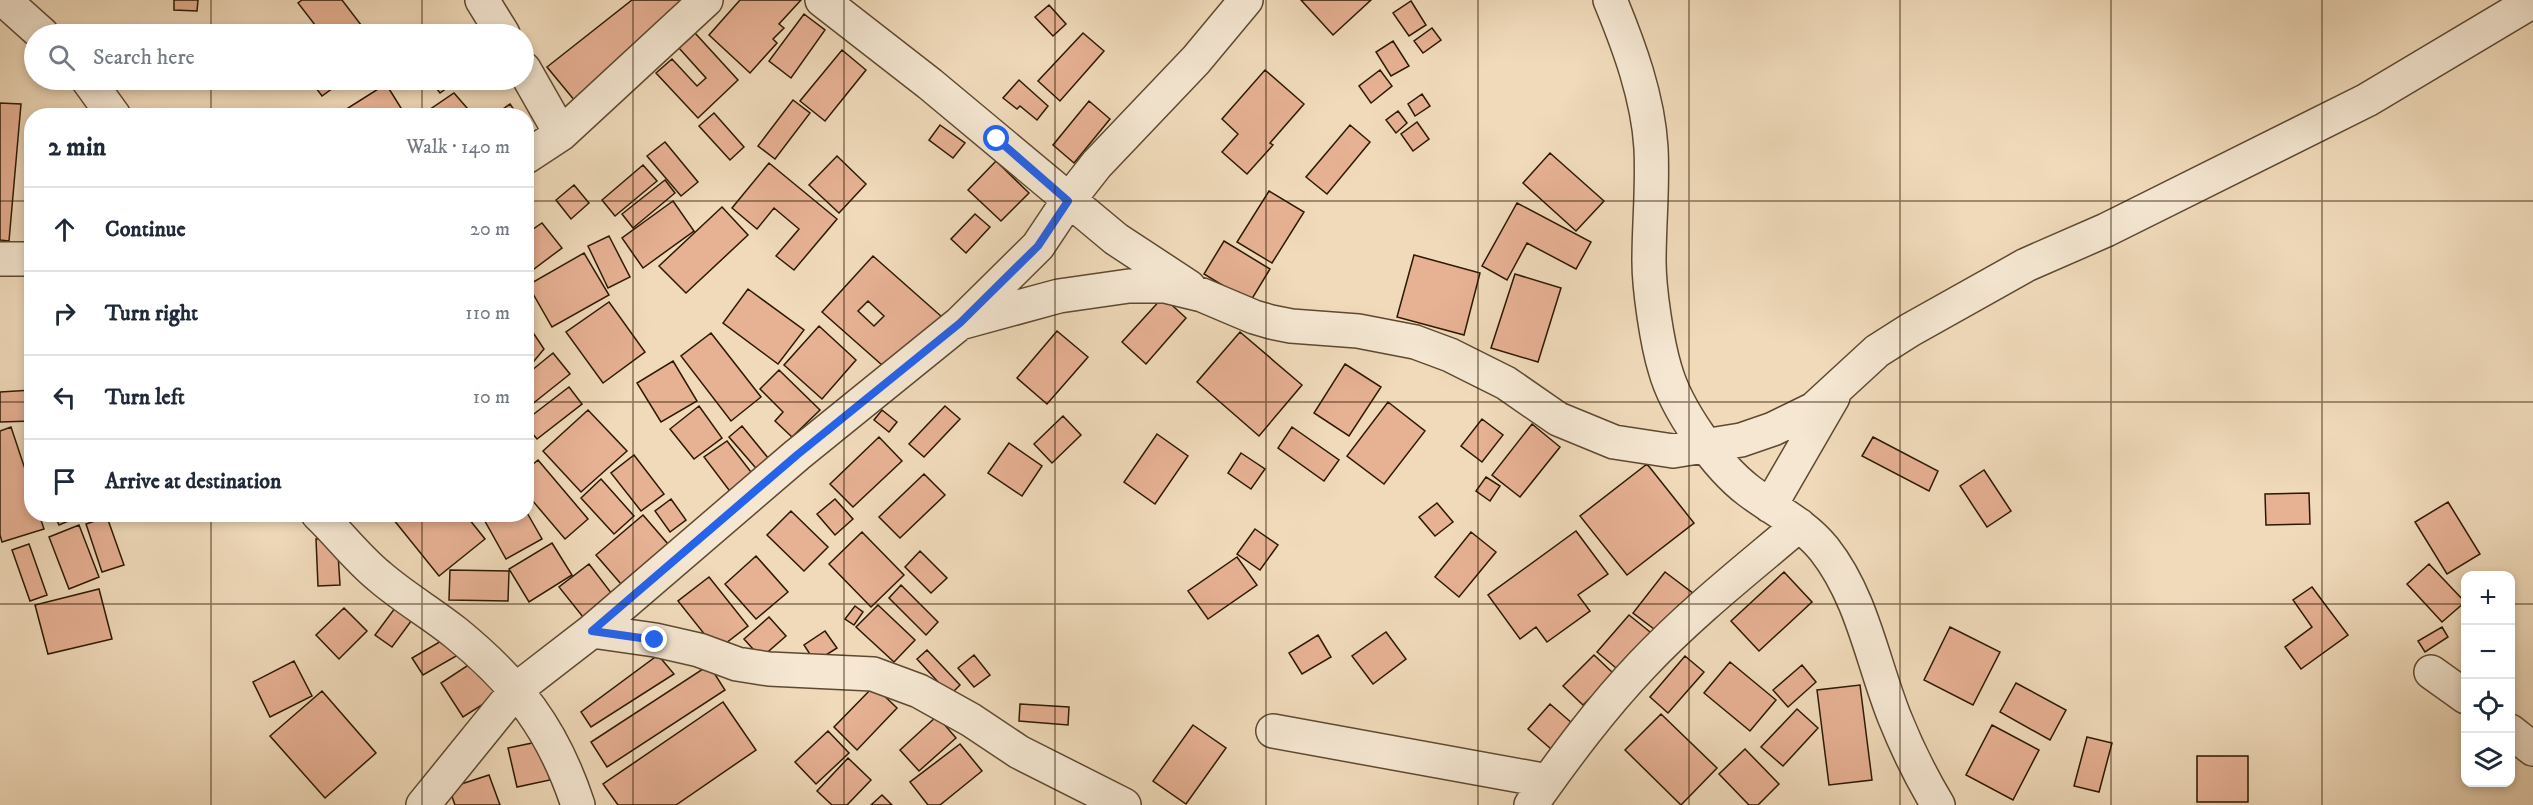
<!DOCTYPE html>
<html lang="en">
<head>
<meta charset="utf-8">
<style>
	:root { --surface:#fff; --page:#f2f2f3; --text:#1f2937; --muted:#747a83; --line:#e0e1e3 }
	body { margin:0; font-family:"IM FELL DW Pica",serif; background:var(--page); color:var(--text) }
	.controls { position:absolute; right:18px; bottom:18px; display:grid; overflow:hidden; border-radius:12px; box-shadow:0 3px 9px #0003 }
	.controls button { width:54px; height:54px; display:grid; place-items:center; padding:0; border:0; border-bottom:2px solid var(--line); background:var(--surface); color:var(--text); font:30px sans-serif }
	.stop { position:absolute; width:18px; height:18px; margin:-14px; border:4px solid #2563eb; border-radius:50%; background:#fff }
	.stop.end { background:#2563eb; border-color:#fff; box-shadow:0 2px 6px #0008 }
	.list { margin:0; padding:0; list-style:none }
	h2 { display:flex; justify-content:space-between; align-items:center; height:78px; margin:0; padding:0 24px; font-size:26px }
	h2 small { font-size:20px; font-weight:400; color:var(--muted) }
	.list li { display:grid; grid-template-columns:39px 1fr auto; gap:18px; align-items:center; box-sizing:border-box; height:84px; padding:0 24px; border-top:2px solid var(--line) }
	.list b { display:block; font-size:22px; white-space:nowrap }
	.list em { font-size:20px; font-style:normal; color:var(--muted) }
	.icon { flex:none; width:33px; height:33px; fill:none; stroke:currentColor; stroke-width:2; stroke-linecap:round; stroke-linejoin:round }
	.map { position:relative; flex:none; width:2533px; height:805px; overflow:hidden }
	.search { position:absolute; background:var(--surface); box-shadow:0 3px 9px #0003; left:24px; top:24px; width:510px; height:66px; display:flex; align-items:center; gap:15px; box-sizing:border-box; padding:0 21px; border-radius:33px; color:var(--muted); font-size:22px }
	.panel { position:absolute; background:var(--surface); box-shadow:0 3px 9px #0003; left:24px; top:108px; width:510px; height:414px; border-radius:24px }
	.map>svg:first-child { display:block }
	.building { fill:#e7b194; stroke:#2d1902; stroke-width:1.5; fill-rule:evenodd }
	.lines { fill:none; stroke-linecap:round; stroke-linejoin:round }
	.minor-casing { stroke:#5e4930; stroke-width:36 }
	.minor { stroke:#f5e7d2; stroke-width:33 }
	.route { stroke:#2563eb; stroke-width:8 }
	.grid { fill:none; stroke:#2d1902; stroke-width:1.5; stroke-opacity:0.55 }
</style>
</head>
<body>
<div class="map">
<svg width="2533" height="805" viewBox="0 0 2533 805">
	<rect width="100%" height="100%" fill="#f0daba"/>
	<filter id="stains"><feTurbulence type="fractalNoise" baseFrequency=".00333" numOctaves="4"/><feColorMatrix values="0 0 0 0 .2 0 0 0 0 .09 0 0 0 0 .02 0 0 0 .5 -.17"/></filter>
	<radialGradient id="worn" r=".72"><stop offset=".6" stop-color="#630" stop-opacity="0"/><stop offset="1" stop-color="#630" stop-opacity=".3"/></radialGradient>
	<path class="building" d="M 174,0 L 198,0 L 197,11 L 174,10 Z
		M 302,0 L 342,0 L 368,34 L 322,34 L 298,3 Z
		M 632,0 L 679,0 L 689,13 L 575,101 L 547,67 Z
		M 740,0 L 801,0 L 779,24 L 784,28 L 773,39 L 777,43 L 750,73 L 709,35 Z
		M 1301,0 L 1371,0 L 1333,35 Z
		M 1411,1 L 1426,25 L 1409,36 L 1393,13 Z
		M 1049,5 L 1066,24 L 1053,36 L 1035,17 Z
		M 804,14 L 825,30 L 791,78 L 769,61 Z
		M 1432,28 L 1441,40 L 1423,53 L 1414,41 Z
		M 695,33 L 738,80 L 698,118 L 656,73 L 672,59 L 697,86 L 706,78 L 679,48 Z
		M 1083,33 L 1104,51 L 1060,101 L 1038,81 Z
		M 1393,41 L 1409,66 L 1391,76 L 1376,52 Z
		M 842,50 L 866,70 L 825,121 L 800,101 Z
		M 1265,70 L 1304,104 L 1270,143 L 1273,145 L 1247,174 L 1222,152 L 1238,134 L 1222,119 Z
		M 1380,70 L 1392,86 L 1371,103 L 1359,86 Z
		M 310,80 L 344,80 L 322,96 Z
		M 430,80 L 458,80 L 440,93 Z
		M 1019,80 L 1048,106 L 1037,120 L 1020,106 L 1017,109 L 1003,98 Z
		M 386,84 L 406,116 L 353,116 L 348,108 Z
		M 454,93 L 467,108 L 457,116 L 433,116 L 429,110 Z
		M 1422,94 L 1430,106 L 1415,116 L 1408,104 Z
		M 793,100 L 810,113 L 775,159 L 758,146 Z
		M 1089,101 L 1110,119 L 1074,163 L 1053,145 Z
		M 0,103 L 21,104 L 9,241 L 0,240 Z
		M 510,104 L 517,114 L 493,116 Z
		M 1398,111 L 1407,123 L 1396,133 L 1386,120 Z
		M 714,113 L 744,147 L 730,160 L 699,126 Z
		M 1417,122 L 1429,139 L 1413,151 L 1401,134 Z
		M 940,125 L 965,143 L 953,158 L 929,140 Z
		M 1350,125 L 1370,142 L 1327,194 L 1306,177 Z
		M 665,142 L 698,182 L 681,196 L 647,156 Z
		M 1550,153 L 1604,201 L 1576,231 L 1523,183 Z
		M 837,156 L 866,184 L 839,213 L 809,185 Z
		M 996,161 L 1029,193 L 1001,221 L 968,190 Z
		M 769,163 L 837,219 L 794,270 L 776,256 L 799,229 L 774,208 L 757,229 L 732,208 Z
		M 643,165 L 657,181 L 615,216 L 602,200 Z
		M 665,180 L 675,193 L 633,228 L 622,214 Z
		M 574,185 L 589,203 L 571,219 L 556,200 Z
		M 1269,191 L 1304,212 L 1272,263 L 1237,242 Z
		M 673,201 L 694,231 L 643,268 L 622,238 Z
		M 1517,203 L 1591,242 L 1576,269 L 1527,243 L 1507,280 L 1482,266 Z
		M 722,207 L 748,235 L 686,293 L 659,266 Z
		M 975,214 L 990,227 L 966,253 L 951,239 Z
		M 542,223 L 562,248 L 526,275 L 526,234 Z
		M 609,236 L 630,277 L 608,288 L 588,246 Z
		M 1224,241 L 1270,269 L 1250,302 L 1204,274 Z
		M 584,253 L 609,295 L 552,327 L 528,285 Z
		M 1414,255 L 1480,273 L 1464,335 L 1397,317 Z
		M 873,256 L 942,317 L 891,373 L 822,312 ZM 868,301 L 884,316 L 874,326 L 858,311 Z
		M 1515,274 L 1561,288 L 1538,362 L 1491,348 Z
		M 748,289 L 804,330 L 778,364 L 723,323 Z
		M 1163,297 L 1186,318 L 1146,364 L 1122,342 Z
		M 609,302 L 645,352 L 603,383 L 566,332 Z
		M 526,322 L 544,349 L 530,366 L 526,360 Z
		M 819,326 L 856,360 L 822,399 L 784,365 Z
		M 1057,331 L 1088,357 L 1047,404 L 1017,378 Z
		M 1240,332 L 1302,385 L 1259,436 L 1197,382 Z
		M 711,333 L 761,397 L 731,421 L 681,356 Z
		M 553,353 L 570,374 L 526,409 L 526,375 Z
		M 673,361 L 697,401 L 661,422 L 637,383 Z
		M 1345,364 L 1381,387 L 1349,436 L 1314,413 Z
		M 779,370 L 820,410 L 792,437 L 775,421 L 783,412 L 760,389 Z
		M 569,387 L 582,404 L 537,439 L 526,426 L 526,420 Z
		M 32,390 L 32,421 L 0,422 L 0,392 Z
		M 1388,402 L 1425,431 L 1384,484 L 1347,456 Z
		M 699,406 L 722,438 L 694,459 L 670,429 Z
		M 945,406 L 960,419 L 924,457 L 909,444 Z
		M 588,410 L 627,451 L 581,492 L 543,451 Z
		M 882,410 L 897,422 L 889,432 L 874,420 Z
		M 1063,416 L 1081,435 L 1052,463 L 1034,444 Z
		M 1482,419 L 1503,435 L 1482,462 L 1461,446 Z
		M 1532,424 L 1560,447 L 1520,497 L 1492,475 Z
		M 742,426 L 773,464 L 761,474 L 729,437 Z
		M 11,427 L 32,490 L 32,514 L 39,514 L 44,529 L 2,542 L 0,535 L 0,431 Z
		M 1292,427 L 1339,460 L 1324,481 L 1278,448 Z
		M 1157,434 L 1188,456 L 1155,504 L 1124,482 Z
		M 879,437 L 902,461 L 853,507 L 830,484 Z
		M 1873,437 L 1938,471 L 1929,491 L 1862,456 Z
		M 727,441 L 758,481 L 735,498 L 704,457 Z
		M 1009,443 L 1042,466 L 1022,496 L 988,473 Z
		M 1241,453 L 1265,469 L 1251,489 L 1228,473 Z
		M 634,455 L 664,494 L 641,511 L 611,473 Z
		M 538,460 L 588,519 L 565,539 L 526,493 L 526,470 Z
		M 1647,464 L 1694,523 L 1627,575 L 1580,516 Z
		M 1984,470 L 2011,511 L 1987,527 L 1960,486 Z
		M 924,474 L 945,495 L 900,538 L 879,517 Z
		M 1486,477 L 1500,486 L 1490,501 L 1476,491 Z
		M 601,479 L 634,516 L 614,534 L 581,498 Z
		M 2309,493 L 2310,524 L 2266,525 L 2265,494 Z
		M 671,499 L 686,520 L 670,532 L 655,511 Z
		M 835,499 L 853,519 L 835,535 L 817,514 Z
		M 2448,502 L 2480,554 L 2447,574 L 2415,522 Z
		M 1437,503 L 1453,522 L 1435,536 L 1419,517 Z
		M 526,511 L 542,539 L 506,559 L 481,514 L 526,514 Z
		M 791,511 L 828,547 L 804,571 L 767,535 Z
		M 54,514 L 85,514 L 59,525 Z
		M 389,514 L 465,514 L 485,539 L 439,576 Z
		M 643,515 L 668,544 L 621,584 L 596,555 Z
		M 107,517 L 124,565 L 102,572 L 86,524 Z
		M 79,525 L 99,577 L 69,589 L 49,537 Z
		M 1255,529 L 1278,545 L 1260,570 L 1237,554 Z
		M 1576,531 L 1608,574 L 1578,595 L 1590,611 L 1547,642 L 1536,627 L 1520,639 L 1488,595 Z
		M 862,532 L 904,575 L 871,607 L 829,564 Z
		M 1471,532 L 1496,552 L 1459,597 L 1435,577 Z
		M 337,538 L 340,585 L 318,586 L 316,539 Z
		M 552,543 L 572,575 L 529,602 L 509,569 Z
		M 29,544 L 47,595 L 30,601 L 12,550 Z
		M 920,551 L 947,578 L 931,593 L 905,567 Z
		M 756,556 L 788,592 L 756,619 L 725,584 Z
		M 1237,557 L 1257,585 L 1208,619 L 1188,591 Z
		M 589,564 L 612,594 L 583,617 L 559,587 Z
		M 2429,564 L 2465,602 L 2442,622 L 2407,584 Z
		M 450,570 L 509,571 L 508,601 L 449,600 Z
		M 1665,572 L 1694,594 L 1662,635 L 1633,613 Z
		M 1784,572 L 1812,602 L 1759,651 L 1731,621 Z
		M 709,577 L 748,626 L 717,650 L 678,601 Z
		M 901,585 L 938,622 L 926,635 L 889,598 Z
		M 2312,587 L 2348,635 L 2301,669 L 2285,647 L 2312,627 L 2293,600 Z
		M 99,589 L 112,639 L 48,654 L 35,605 Z
		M 878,605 L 915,640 L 894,662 L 856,627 Z
		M 855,606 L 863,612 L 854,625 L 845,619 Z
		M 344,608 L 367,631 L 339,659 L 316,635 Z
		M 395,608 L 412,620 L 392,647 L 375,635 Z
		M 1629,615 L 1660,640 L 1628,678 L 1597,652 Z
		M 769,617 L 786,636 L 761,658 L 744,639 Z
		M 1950,627 L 2000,652 L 1973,705 L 1924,680 Z
		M 2442,627 L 2448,637 L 2425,652 L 2418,641 Z
		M 825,631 L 837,648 L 815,662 L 804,645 Z
		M 1386,632 L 1406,659 L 1373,684 L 1352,656 Z
		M 1318,635 L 1331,657 L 1302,674 L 1289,653 Z
		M 448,637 L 458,655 L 423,675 L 412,658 Z
		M 927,650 L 960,685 L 950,695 L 917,659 Z
		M 658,655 L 674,674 L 591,727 L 581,712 Z
		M 974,655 L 990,675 L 974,687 L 958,668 Z
		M 1594,655 L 1614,674 L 1583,705 L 1563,686 Z
		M 1685,656 L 1704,672 L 1668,713 L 1650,697 Z
		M 476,660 L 499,694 L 463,717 L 441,683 Z
		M 294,661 L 312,696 L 270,717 L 253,682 Z
		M 1730,662 L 1776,700 L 1750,731 L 1704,693 Z
		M 709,665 L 725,690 L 607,767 L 591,742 Z
		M 1802,665 L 1816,682 L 1788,707 L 1773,690 Z
		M 2016,683 L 2066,710 L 2050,740 L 2000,712 Z
		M 1860,685 L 1872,780 L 1829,785 L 1817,690 Z
		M 874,686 L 897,708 L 857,750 L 834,727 Z
		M 322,691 L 376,753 L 325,798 L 270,736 Z
		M 723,702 L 756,750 L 676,805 L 618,805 L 603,784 Z
		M 1020,704 L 1069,707 L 1068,725 L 1019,721 Z
		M 1550,704 L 1580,730 L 1558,755 L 1528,729 Z
		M 1797,709 L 1818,728 L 1783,766 L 1761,747 Z
		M 1661,714 L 1717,768 L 1681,805 L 1625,750 Z
		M 937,716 L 956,738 L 919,771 L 900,750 Z
		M 1193,725 L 1226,748 L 1186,804 L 1153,781 Z
		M 1992,725 L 2039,750 L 2013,800 L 1966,775 Z
		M 828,731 L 849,753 L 816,784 L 795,762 Z
		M 2087,737 L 2112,743 L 2099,792 L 2074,786 Z
		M 542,741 L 550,780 L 517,787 L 508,748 Z
		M 960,744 L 982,771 L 940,805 L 928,805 L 910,782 Z
		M 1745,749 L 1779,784 L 1758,805 L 1749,805 L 1719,774 Z
		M 2197,756 L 2248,756 L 2248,802 L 2197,802 Z
		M 848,758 L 871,780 L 847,805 L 832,805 L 817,791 Z
		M 489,775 L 500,805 L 455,805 L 449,788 Z
		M 882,795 L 892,805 L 871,805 Z"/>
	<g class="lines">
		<defs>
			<path id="minor" d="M 4,0 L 42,34
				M 482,0 L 503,34
				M 822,0 L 930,84 L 1116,239 L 1189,287
				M 1610,0 C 1629,46 1648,97 1651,148 C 1653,186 1649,224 1649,261 C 1649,289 1657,343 1665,369 C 1676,409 1716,466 1749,491 C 1774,510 1804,524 1824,549 C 1862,597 1872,660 1894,716 C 1906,746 1921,777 1938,805
				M 524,69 L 561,134
				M 88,80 L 114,116
				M 526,157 L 561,134 L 706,0
				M 0,259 L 32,259
				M 960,323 L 1059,296 L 1129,286 L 1165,286 L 1202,295 L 1254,317 L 1271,322 L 1291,326 L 1358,331 L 1415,342 L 1450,355 L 1506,383 L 1558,419 L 1614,442 L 1673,451 L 1741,440 L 1773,429 L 1814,409 L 1877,351 L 1910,330 L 2026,265 L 2106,230 L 2367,100 L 2533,1
				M 1770,506 L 1833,397
				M 318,514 C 339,534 357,558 379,576 C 403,597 431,613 456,633 C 517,683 553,729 578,805
				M 592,631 L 655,640 L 699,650 L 737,664 L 769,669 L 873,674 L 919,691 L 971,720 L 1019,752 L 1124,805
				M 2431,672 L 2466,697
				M 1273,731 L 1548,781
				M 2510,731 L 2533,749
				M 423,805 L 517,689 L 592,631 L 797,455 L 960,323 L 1038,246 L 1068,201 L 1097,164 L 1196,60 L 1246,0
				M 1531,805 C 1565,757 1601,708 1642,665 C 1690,614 1746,570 1799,525"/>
		</defs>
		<use href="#minor" class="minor-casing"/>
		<use href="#minor" class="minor"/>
	</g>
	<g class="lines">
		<path class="route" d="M 655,640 L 592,631 L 797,455 L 960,323 L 1038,246 L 1068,201 L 997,139"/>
	</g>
	<path class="grid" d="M 211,0 L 211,34M 422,0 L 422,34M 633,0 L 633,805M 844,0 L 844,805M 1055,0 L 1055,805M 1266,0 L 1266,805M 1478,0 L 1478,805M 1689,0 L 1689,805M 1900,0 L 1900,805M 2111,0 L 2111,805M 2322,0 L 2322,805M 211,80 L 211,116M 422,80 L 422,116M 0,201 L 32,201M 526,201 L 2533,201M 0,402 L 32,402M 526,402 L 2533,402M 211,514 L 211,805M 422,514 L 422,805M 0,604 L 2466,604M 2510,604 L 2533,604"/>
	<rect width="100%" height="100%" filter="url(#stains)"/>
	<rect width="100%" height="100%" fill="url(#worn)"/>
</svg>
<div class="controls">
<button>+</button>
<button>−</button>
<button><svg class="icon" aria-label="locate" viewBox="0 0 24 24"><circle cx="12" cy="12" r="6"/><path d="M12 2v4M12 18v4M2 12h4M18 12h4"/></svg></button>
<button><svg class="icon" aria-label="layers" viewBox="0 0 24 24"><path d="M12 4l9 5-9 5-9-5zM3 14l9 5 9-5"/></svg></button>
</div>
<div class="stop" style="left:997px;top:139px"></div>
<div class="stop end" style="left:655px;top:640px"></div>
<div class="search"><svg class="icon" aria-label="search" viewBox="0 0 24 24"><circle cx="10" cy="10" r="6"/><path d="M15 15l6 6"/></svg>Search here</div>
<section class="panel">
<h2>2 min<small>Walk · 140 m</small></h2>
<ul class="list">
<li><svg class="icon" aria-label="ahead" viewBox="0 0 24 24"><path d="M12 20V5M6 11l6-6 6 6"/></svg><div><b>Continue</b></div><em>20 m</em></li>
<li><svg class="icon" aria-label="right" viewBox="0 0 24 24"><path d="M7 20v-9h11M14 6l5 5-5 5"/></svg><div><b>Turn right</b></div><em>110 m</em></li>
<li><svg class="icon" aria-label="left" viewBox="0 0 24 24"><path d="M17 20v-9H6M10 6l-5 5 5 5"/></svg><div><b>Turn left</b></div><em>10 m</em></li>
<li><svg class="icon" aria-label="arrive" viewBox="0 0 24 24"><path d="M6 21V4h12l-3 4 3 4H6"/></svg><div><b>Arrive at destination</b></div></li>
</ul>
</section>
</div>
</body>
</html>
